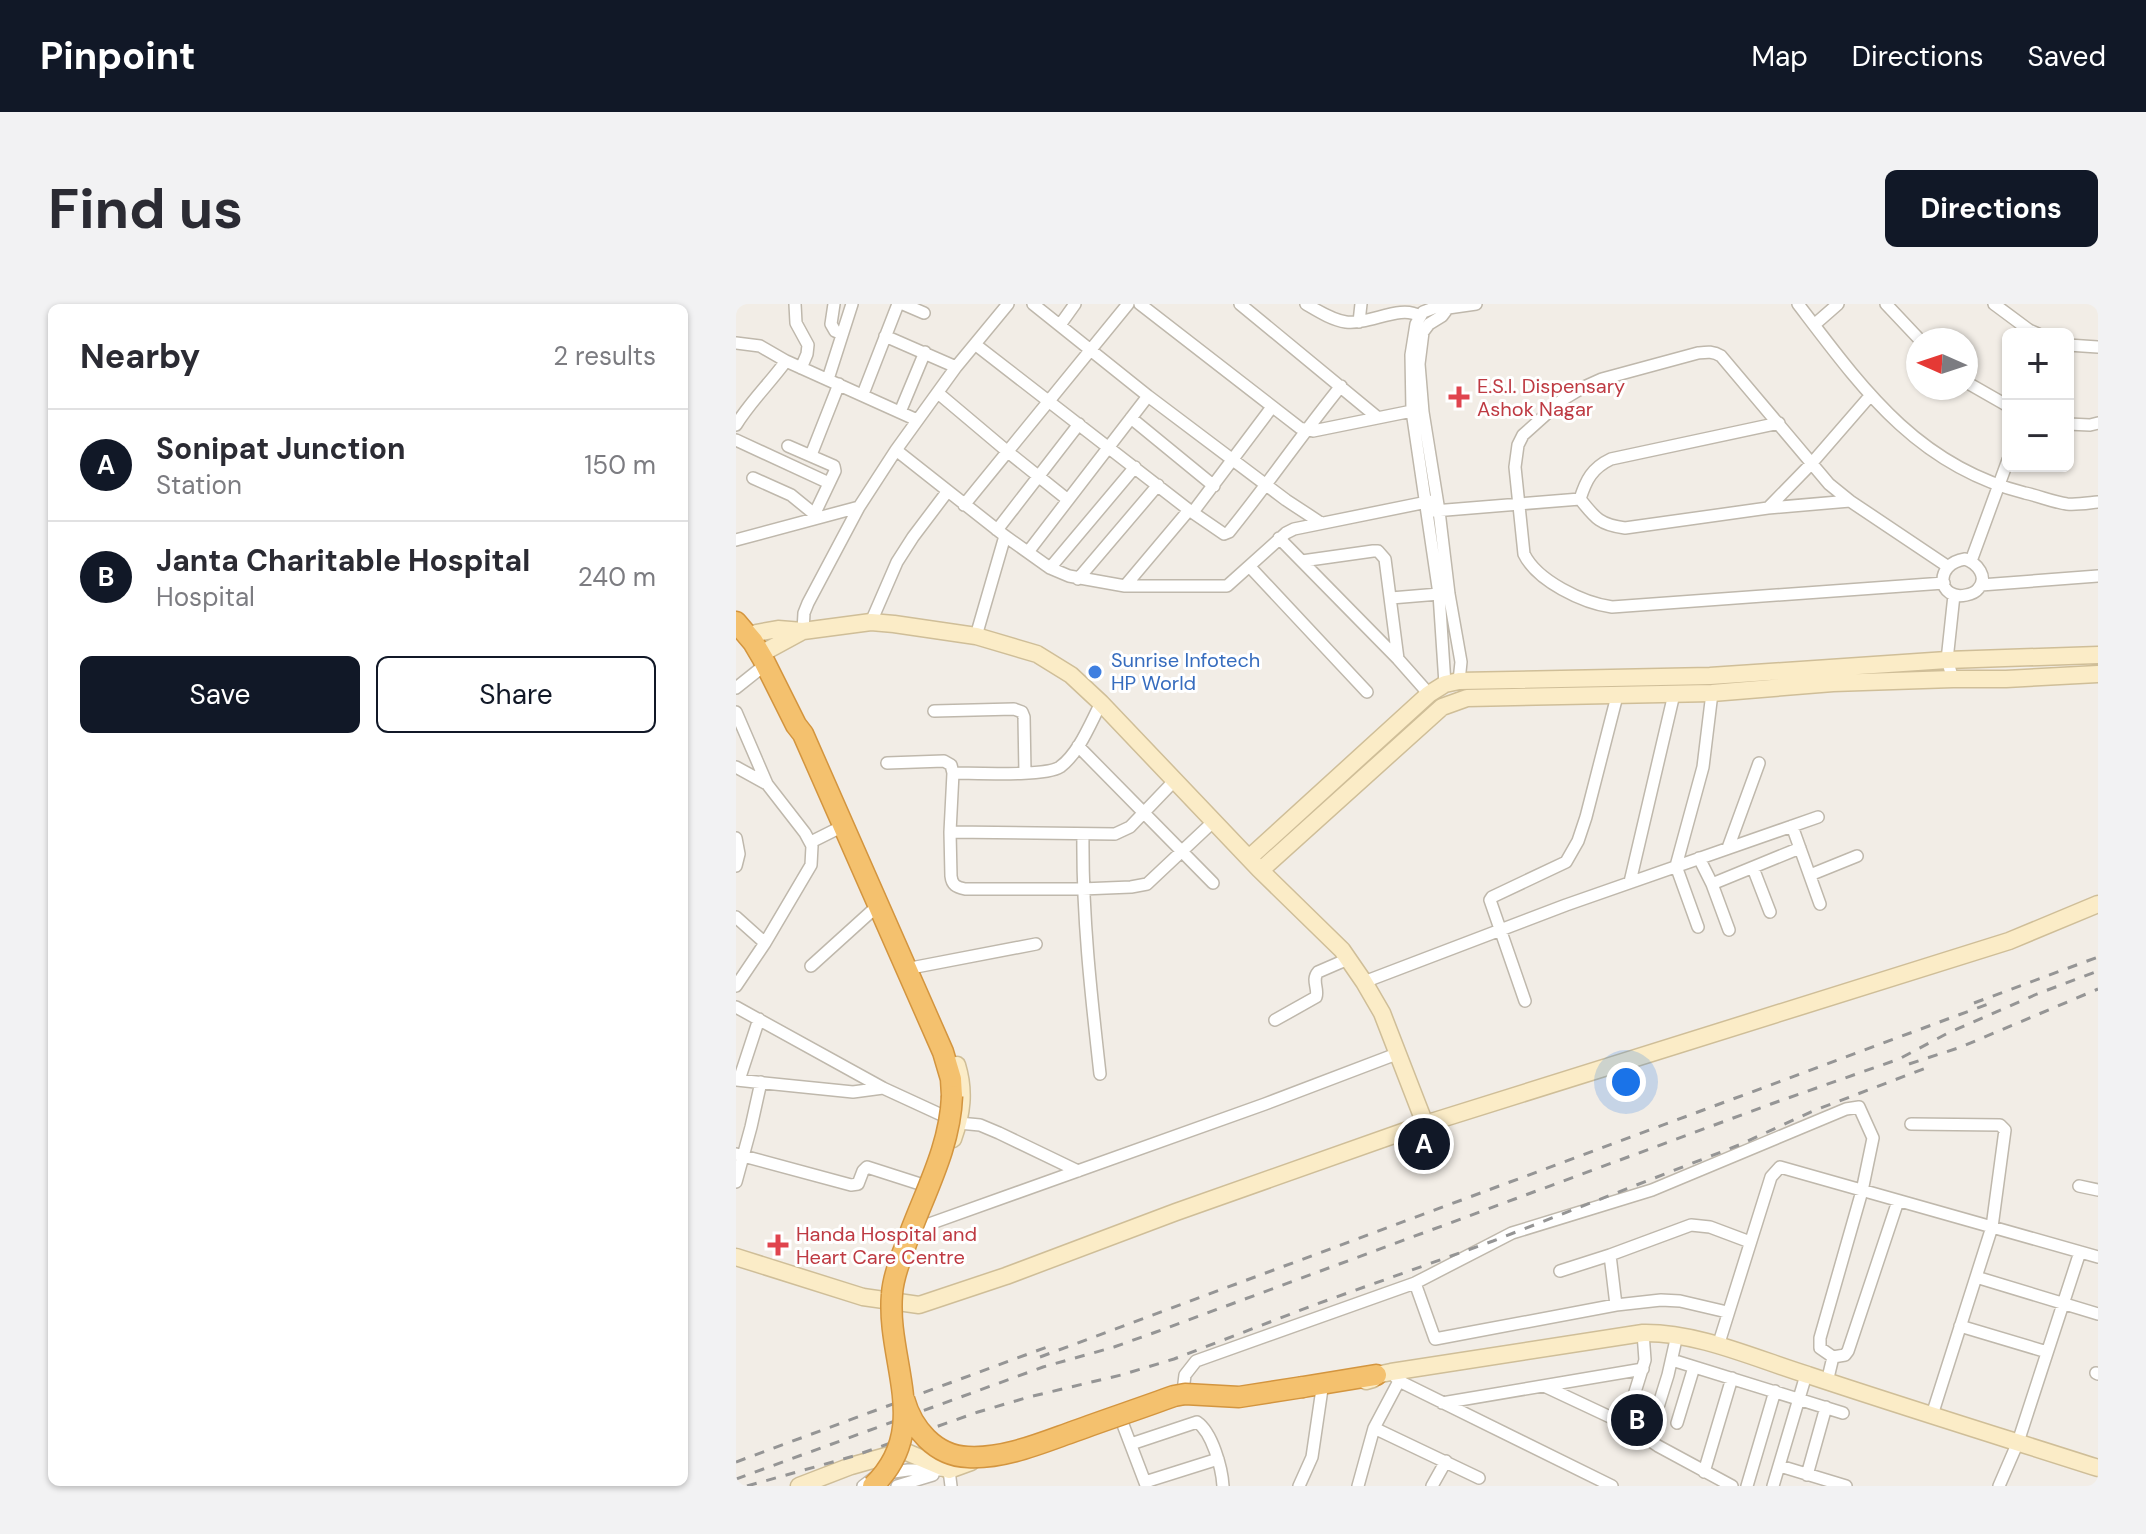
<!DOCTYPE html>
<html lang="en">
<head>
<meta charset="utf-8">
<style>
	:root { --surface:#fff; --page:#f2f2f3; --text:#2b2b33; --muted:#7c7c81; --line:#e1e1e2; --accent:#111827 }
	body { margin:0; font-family:"DM Sans",sans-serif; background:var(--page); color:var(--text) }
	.controls { position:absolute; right:24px; top:24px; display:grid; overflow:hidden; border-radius:12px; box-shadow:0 2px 6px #0004 }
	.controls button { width:72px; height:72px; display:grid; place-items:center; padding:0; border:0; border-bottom:2px solid var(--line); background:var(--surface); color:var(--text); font:40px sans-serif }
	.compass { position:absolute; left:1170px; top:24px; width:72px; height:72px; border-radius:50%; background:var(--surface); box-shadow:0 2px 6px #0004; rotate:273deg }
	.you { position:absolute; left:890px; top:778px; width:28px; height:28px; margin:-20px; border:6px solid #fff; border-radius:50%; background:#1a73e8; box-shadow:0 0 0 12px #1a73e833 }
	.badge { display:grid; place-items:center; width:52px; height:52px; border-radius:50%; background:var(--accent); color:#fff; font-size:26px; font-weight:700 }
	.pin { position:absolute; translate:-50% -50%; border:4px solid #fff; box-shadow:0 2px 8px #0006 }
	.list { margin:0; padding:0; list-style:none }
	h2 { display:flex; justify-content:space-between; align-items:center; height:104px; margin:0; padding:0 32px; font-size:34px }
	h2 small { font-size:26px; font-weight:400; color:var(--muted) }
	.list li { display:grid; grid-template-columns:52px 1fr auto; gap:24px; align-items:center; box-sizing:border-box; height:112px; padding:0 32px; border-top:2px solid var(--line) }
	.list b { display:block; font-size:30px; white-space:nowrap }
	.list p { margin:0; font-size:26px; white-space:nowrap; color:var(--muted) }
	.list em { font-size:26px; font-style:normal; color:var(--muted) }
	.actions { display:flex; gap:16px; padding:24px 32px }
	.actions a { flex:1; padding:18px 0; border:2px solid var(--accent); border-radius:12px; text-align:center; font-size:28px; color:var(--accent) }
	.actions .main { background:var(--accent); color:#fff }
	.map { position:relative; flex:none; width:1362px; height:1182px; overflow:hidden; border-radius:12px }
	header { display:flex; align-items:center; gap:48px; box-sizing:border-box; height:112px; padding:0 40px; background:var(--accent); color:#fff }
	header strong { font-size:38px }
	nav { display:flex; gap:44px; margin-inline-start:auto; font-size:28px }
	.intro { display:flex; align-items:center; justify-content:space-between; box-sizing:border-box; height:192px; padding:0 48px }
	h1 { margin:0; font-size:56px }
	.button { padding:20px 36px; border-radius:12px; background:var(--accent); color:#fff; font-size:28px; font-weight:700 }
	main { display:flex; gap:48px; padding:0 48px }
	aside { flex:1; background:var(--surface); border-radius:12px; box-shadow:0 2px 6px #0004 }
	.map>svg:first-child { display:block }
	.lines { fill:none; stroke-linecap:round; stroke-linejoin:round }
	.street-casing { stroke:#bfb8ac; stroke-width:14 }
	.secondary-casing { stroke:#cfbe98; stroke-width:19 }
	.highway-casing { stroke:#d3953f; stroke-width:23 }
	.street { stroke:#fff; stroke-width:11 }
	.secondary { stroke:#fbecc7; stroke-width:16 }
	.highway { stroke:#f4c16e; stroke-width:20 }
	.rail { stroke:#959595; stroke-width:3; stroke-dasharray:10 10; stroke-linecap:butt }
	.highway-bridge-casing { stroke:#d3953f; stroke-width:23; stroke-linecap:butt }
	.highway-bridge { stroke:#f4c16e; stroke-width:20 }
	.health-dot { fill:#e0444e; stroke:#fff; stroke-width:3 }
	.shop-dot { fill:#3f7fe0; stroke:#fff; stroke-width:3 }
	.labels { text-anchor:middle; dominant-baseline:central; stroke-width:6; stroke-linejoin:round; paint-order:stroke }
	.health-label { font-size:20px; fill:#be3a42; stroke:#fff; text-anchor:start }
	.shop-label { font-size:20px; fill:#366cbe; stroke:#fff; text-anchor:start }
</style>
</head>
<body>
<header>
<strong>Pinpoint</strong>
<nav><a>Map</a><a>Directions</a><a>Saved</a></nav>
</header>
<div class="intro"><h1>Find us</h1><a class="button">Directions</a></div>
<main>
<aside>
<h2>Nearby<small>2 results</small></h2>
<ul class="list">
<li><span class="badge">A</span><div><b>Sonipat Junction</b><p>Station</p></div><em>150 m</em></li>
<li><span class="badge">B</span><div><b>Janta Charitable Hospital</b><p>Hospital</p></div><em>240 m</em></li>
</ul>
<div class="actions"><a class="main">Save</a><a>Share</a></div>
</aside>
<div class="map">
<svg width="1362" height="1182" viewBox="0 0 1362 1182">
	<rect width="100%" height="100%" fill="#f2ede6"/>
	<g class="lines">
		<defs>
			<path id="street" d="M 59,0 L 60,19 L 72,41 L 71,50 L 65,64
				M 98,0 L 95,20 L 99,27 L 106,30
				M 167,0 L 188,9
				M 297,0 L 412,92 L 550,196 L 585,219
				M 404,0 L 564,124 L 577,127 L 676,107
				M 504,0 L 641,113
				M 570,0 C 582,7 596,16 610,18 C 633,21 665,0 683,12
				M 1062,0 C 1126,84 1181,162 1289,189 C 1303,192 1317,198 1331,200 C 1341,201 1352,199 1362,198
				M 1150,0 L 1184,36
				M 1258,0 L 1293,26 L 1302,30
				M 712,4 L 706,12 L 693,20 L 687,28 L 683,60 L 687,108 L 703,207 L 713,290 L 725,358 L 723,377
				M 623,18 L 625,0
				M 324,21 L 339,0
				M 1078,21 L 1102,0
				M 149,32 L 220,63
				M 0,39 L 24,42 L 50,57 L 181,116
				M 240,41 L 453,206 L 488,230 L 493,228 C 532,180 566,130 605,82
				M 1332,41 L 1362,43
				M 92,75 L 116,0
				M 1230,78 L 1272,102
				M 202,89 L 272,148 L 332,196
				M 127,90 L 162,0
				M 164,108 L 189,48
				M 395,114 L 478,182
				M 1332,120 L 1354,121 L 1362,119
				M 0,121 C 14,98 34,79 50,57
				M 0,136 L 93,179
				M 52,142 L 98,162 L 99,167 L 78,211
				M 160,146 L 269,232 L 314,264 L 333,272 L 389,282 L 491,282 L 550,229 L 558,225 L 701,196
				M 75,151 L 103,80
				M 17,174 L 55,191 L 82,213
				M 844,195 C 859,214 864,221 889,224 L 1032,204 L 1114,197
				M 844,195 C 850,176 856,164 875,155 L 1043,119
				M 228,201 L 392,0
				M 1032,204 L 1075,160 L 1134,92
				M 698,207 L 844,195
				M 457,208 L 536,103
				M 261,226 L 343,120
				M 543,234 L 662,355 L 693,390
				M 0,236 L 123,203
				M 292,248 L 412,92
				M 1229,255 C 1241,259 1253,273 1242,285 C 1239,289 1235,290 1230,291 C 1202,297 1197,260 1229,255 Z
				M 566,257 L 637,247 L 642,247 L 649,255 L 662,355
				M 1235,257 L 1272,156
				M 514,263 L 631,388
				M 314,264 L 399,163
				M 342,275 L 422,181
				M 1208,279 L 876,303 C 847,299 801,277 788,250 L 779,163 L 782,141 L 787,131 L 826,96 L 846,84 L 866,75 L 962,49 C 971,48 977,47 985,52 L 1093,180 L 1114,197 L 1211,262
				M 1245,281 L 1362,272
				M 389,282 L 453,206
				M 655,294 L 703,290
				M 135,318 L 161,258 L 177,233 L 211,188
				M 67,327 L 68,309 L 72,299 L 123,203 L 160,146 L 220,63 L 272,0
				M 240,332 L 269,232
				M 1217,375 L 1211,356 L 1218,291
				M 709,380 L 703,290 L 676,107 L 675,51 L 680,20 L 687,8 L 700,3 L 712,4 L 740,0
				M 0,384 L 30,360
				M 198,407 L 278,405 L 286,408 L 288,413 L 289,469
				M 0,408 L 31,480
				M 342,442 L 477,579
				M 151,459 L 208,457 L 215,461 L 217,469 L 214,528 L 215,572 C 216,581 220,583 229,585 L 346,585 L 395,583 L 411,580 L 478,517
				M 0,463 L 31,480 L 69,529 L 76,542 L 75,561 L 29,639 L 0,682
				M 217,469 C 238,469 309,473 324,463 C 343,449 354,420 365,399
				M 1056,522 L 1084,600
				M 214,528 L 379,530 L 394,523 L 440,475
				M 347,530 C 346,611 355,690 364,770
				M 0,534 L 3,550 L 0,562
				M 75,538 L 107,522
				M 992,544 L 1023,459
				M 963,554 L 976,580 L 993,626
				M 1017,564 L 1034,608
				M 1074,571 L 1121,552
				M 894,578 L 938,390
				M 976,580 L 1064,544
				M 0,613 L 29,639
				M 962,623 L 940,562 L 967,463 L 976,389
				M 75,662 L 138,605
				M 180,663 L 300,640
				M 628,678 L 830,601 L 1082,513
				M 789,697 L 754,596 L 756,593 L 830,558 L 842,537 L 850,513 L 881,392
				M 0,703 L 147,784 L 223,819 L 244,821 L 263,829 L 342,867
				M 539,716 L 580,693 C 583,685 575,676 582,668 L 612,655
				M 0,776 L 117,788 L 147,784
				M 3,776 L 23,715
				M 1175,820 L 1264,821 L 1269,826 L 1256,923 L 1196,1111
				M 0,850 L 115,881 L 122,880 L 127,867 L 131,863 L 184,880
				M 0,878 L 15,823 L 25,778
				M 1343,882 L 1362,886
				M 182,924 L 529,800 L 663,749
				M 874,951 L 880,1001
				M 824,967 L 874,951 L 955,921 L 974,923 L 1014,938
				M 1240,973 L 1362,1010
				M 679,979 L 699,1035 L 880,1001 L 925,996 L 944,997 L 991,1008
				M 1224,1022 L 1311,1048
				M 982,1042 L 1035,873 L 1044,863 L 1362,953
				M 1097,1053 L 1109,1051 L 1112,1047 L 1162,897
				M 936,1056 L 1107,1109
				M 655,1068 L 663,1077 L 876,1182
				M 1360,1069 L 1362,1070
				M 808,1082 L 889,1120 L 922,1142 L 996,1182
				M 446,1095 L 449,1071 L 460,1057 L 679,979 L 776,929 L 916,886 L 1110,805 L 1123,803 L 1137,834 L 1126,887 L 1084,1034 L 1084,1044 L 1097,1053 L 1091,1078
				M 706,1099 L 907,1065
				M 386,1118 L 410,1181
				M 941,1119 L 958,1063
				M 889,1120 L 909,1056 L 907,1029
				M 638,1124 L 743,1174
				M 912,1135 L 932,1071 L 941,1031
				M 395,1140 L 461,1118 C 476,1128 486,1164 487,1182
				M 1044,1162 L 1110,1182
				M 213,1166 L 215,1182
				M 968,1168 L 996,1074
				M 1071,1171 L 1090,1103
				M 409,1178 L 482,1155
				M 127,1182 L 143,1170 L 172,1166 L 205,1166
				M 161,1182 L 197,1171
				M 563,1182 L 576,1153 L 586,1085
				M 622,1182 L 638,1124 L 663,1077
				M 696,1182 L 710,1157
				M 1011,1182 L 1039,1087
				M 1037,1182 L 1070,1071
				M 1263,1182 L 1282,1138 L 1344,948"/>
			<path id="secondary" d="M 20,329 L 42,325 L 67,327 L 135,318 L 158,320 L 240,332 L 301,350 L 335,371 L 365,399 L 523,565 L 606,646 L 628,678 L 646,709 L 689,820
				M 32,346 L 67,327
				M 513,554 L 693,390 L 709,380 L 723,377 L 974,372 L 1211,356 L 1362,351
				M 525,566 L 706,403 L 731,394 L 976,389 L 1097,379 L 1217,375 L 1270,375 L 1362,370
				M 217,835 C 226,810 229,787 221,761
				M 0,953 L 127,993 L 183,1001 L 270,972 L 440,908 L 689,820 L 1273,637 L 1362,600
				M 630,1077 L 637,1075 L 640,1071 L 655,1068 L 907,1029 C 962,1028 1020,1055 1072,1071 C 1168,1103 1265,1133 1362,1164
				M 63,1182 L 115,1162 L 168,1147 L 213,1166 L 235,1158 L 240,1152"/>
			<path id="highway" d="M 0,318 L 17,338 L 27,355 L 60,421 L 67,430 L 207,748 L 215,775 L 216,792
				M 567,1083 L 640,1071"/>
		</defs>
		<use href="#street" class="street-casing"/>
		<use href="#secondary" class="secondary-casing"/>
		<use href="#highway" class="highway-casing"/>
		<use href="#street" class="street"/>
		<use href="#secondary" class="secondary"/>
		<use href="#highway" class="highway"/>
		<path class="rail" d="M 1238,699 L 1362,653
			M 1173,760 L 1225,743 L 1362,685
			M 304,1053 L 1252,700
			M 0,1158 L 311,1043
			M 0,1175 L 307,1063 L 378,1043 L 420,1028 L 1035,800 L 1163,755 L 1212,729 L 1301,690 L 1362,667
			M 11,1182 L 118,1152 L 242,1108 L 293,1093 L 385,1071 L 438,1055 L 578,1001 L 757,937 L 1003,841 L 1077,807 L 1190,764"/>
		<defs>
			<path id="highway-bridge" d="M 168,1095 C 176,1124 199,1152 232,1153 C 268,1155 305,1139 339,1127 C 372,1115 405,1104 438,1092 L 449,1090 L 503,1093 L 567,1083
				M 137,1182 C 197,1124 150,1058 156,990 C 157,974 163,958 169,943 C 186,893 214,846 216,792"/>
		</defs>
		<use href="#highway-bridge" class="highway-bridge-casing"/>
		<use href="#highway-bridge" class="highway-bridge"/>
	</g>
	<g class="health-dot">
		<path d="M719 81h8v8h8v8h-8v8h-8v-8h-8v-8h8z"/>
		<path d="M38 929h8v8h8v8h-8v8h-8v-8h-8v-8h8z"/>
	</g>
	<circle class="shop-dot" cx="359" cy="368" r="8"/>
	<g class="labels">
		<g class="health-label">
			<text x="741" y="82">E.S.I. Dispensary<tspan x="741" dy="23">Ashok Nagar</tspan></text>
			<text x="60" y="930">Handa Hospital and<tspan x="60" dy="23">Heart Care Centre</tspan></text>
		</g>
		<g class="shop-label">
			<text x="375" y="356">Sunrise Infotech<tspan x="375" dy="23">HP World</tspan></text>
		</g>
	</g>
</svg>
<div class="controls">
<button>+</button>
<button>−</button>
</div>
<svg class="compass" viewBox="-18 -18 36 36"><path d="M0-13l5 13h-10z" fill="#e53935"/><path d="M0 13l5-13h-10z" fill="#7c7c81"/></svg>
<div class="you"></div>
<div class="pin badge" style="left:688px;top:840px">A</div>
<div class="pin badge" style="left:901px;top:1116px">B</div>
</div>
</main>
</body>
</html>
